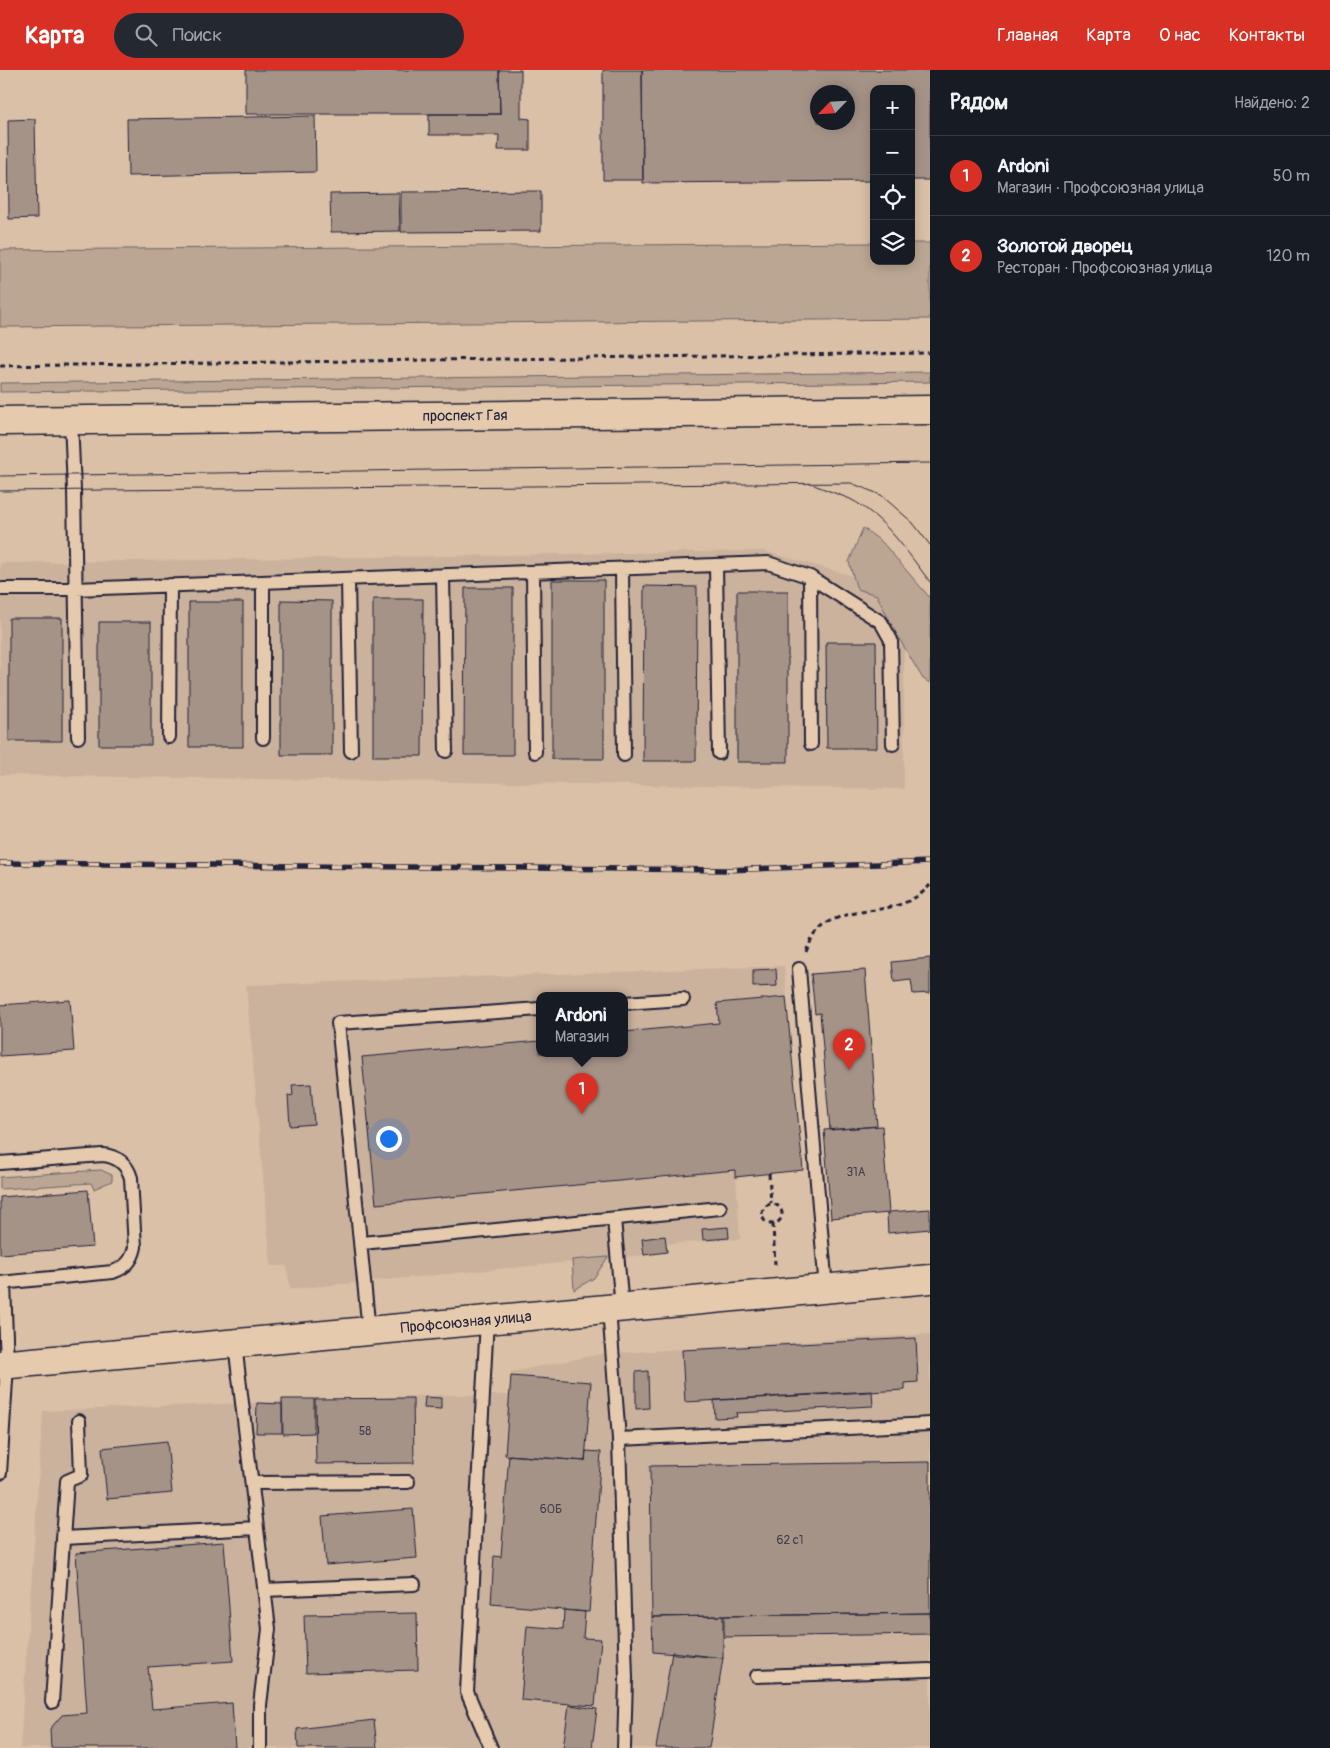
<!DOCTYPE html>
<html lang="ru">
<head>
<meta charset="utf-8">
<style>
	:root { --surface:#171b24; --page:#242831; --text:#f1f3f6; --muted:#9ea1a6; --line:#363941; --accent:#d93025 }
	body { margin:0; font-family:Pangolin,sans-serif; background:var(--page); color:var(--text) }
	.controls { position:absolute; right:15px; top:15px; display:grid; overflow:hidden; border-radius:10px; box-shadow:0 2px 12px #0003 }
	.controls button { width:45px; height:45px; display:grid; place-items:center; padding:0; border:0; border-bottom:1px solid var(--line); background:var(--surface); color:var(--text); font:25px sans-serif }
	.compass { position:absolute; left:810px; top:15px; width:45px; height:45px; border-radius:50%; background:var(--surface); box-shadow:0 2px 12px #0003; rotate:245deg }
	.you { position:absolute; left:388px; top:1068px; width:18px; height:18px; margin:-12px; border:4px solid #fff; border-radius:50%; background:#1a73e8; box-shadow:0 0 0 8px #1a73e833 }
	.badge { display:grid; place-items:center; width:32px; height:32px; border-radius:50%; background:var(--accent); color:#fff; font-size:16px; font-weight:700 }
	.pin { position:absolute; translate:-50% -41px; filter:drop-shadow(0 1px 2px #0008) }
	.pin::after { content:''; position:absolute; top:26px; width:18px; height:15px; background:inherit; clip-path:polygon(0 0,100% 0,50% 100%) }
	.popup { position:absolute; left:536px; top:922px; width:92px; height:65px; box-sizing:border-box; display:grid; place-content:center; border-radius:10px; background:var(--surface); filter:drop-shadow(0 1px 4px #0005); font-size:16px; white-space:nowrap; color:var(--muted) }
	.popup b { font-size:19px; color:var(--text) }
	.popup::after { content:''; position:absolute; left:50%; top:100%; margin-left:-10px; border:10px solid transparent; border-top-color:var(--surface) }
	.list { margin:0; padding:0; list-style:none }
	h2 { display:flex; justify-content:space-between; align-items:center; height:65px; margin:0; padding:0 20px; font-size:21px }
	h2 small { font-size:16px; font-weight:400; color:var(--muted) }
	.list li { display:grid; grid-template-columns:32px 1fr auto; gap:15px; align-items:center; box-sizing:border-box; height:80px; padding:0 20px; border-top:1px solid var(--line) }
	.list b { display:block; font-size:19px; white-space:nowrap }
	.list p { margin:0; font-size:16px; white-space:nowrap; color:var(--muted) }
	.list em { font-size:16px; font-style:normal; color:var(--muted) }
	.icon { flex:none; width:28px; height:28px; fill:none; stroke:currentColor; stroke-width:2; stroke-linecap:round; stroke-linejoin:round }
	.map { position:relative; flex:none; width:930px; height:1678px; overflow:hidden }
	header { display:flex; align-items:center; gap:30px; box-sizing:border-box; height:70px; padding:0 25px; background:var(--accent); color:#fff }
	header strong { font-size:24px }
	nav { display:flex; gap:28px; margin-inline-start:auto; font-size:18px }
	.search { width:350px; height:45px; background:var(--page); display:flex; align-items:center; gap:12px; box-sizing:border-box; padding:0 18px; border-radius:28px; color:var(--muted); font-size:19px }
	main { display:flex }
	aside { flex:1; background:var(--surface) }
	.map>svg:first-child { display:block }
	.built { fill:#cab29d; fill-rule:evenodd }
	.green { fill:#bba694; stroke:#6e6468 }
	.building { fill:#a69388; stroke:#22223b; fill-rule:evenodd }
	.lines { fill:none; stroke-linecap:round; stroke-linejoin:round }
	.service-casing { stroke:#22223b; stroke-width:16 }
	.tertiary-casing { stroke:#22223b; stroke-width:31 }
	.primary-casing { stroke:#22223b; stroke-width:31 }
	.path { stroke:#22223b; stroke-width:3; stroke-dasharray:5 4; stroke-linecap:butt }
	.service { stroke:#e5caad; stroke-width:12 }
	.tertiary { stroke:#e5caad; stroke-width:28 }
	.primary { stroke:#e5caad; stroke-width:28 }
	.tram { stroke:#22223b; stroke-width:1 }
	.rail-casing { stroke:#22223b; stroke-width:5.5 }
	.rail { stroke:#e5caad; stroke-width:4; stroke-dasharray:11; stroke-linecap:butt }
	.labels { text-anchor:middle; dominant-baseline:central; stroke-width:4; stroke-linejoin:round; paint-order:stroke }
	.number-label { font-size:12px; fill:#433e4e }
	.street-label { font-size:15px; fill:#22223b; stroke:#e5caad }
</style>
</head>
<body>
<header>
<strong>Карта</strong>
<div class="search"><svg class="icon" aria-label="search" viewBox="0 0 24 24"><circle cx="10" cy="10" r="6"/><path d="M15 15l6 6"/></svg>Поиск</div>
<nav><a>Главная</a><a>Карта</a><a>О нас</a><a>Контакты</a></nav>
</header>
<main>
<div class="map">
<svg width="930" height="1678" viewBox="0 0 930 1678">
	<rect width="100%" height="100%" fill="#d9c0a6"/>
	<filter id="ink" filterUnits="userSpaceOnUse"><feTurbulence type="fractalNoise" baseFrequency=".02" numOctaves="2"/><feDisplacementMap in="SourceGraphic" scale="10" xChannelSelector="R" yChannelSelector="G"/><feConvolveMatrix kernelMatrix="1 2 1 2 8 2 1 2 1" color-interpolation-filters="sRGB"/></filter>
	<g filter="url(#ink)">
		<path class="built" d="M 763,481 L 904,520 L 904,719 L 0,705 L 0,493 Z
			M 784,896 L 803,1100 L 736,1107 L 740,1169 L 666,1174 L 667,1182 L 644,1185 L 290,1219 L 287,1196 L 271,1196 L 246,915 ZM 540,925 L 624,925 L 624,983 L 540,983 Z
			M 930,1264 L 930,1678 L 20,1678 L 43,1341 L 443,1325 L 509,1325 L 511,1302 L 601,1284 Z"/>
		<path class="green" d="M 874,173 L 874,191 L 911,191 L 911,173 L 930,173 L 930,249 L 0,257 L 0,180 Z
			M 930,302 L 930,312 L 0,322 L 0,313 Z
			M 863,458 L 882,472 L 930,528 L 930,613 L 923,609 L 894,560 L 877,525 L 857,519 L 849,492 Z
			M 101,1100 L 112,1105 L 112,1111 L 94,1119 L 91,1113 L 0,1119 L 0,1107 Z
			M 608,1187 L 594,1208 L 574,1220 L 572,1190 Z"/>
		<path class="building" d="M 246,0 L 499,0 L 500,44 L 246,44 Z
			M 499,0 L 521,0 L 521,48 L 530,49 L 530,80 L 498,80 L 499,65 L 429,65 L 429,44 L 500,44 Z
			M 603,0 L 642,0 L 643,110 L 603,110 Z
			M 642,0 L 930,0 L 930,110 L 911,110 L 911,19 L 874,19 L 874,111 L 643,113 ZM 818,22 L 848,22 L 848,52 L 818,52 Z
			M 315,46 L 316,102 L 128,106 L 127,49 Z
			M 35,49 L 37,148 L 9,149 L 8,50 Z
			M 541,121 L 541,161 L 401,162 L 401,122 Z
			M 399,123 L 400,161 L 331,162 L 330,124 Z
			M 552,510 L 604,510 L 604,689 L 552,689 Z
			M 644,516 L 697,517 L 696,691 L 643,691 Z
			M 465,518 L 513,518 L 513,685 L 464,685 Z
			M 737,521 L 788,521 L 788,692 L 737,692 Z
			M 373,529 L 423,529 L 422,686 L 373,686 Z
			M 281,530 L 332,531 L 332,685 L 281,685 Z
			M 189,532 L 243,532 L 243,677 L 189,677 Z
			M 9,548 L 62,548 L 62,671 L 9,671 Z
			M 99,552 L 151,552 L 151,675 L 99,675 Z
			M 826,572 L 876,572 L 877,678 L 827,678 Z
			M 930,888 L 930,923 L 913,924 L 911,910 L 894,912 L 892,892 Z
			M 776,899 L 777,916 L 753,917 L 753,900 Z
			M 865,900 L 877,1056 L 830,1060 L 820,943 L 815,944 L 811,904 Z
			M 786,927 L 803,1100 L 735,1107 L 735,1100 L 376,1134 L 362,987 L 540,971 L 540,983 L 624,983 L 624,962 L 719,953 L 717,933 Z
			M 70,930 L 74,981 L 0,986 L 0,935 Z
			M 311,1014 L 314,1054 L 290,1056 L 288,1026 L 293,1025 L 292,1015 Z
			M 882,1056 L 889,1143 L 831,1148 L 824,1060 Z
			M 88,1120 L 93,1177 L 0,1184 L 0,1127 Z
			M 930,1139 L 930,1159 L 888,1163 L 887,1144 L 889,1142 Z
			M 728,1157 L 729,1168 L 703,1170 L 702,1159 Z
			M 665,1166 L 667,1182 L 644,1185 L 642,1169 Z
			M 916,1268 L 918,1312 L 905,1313 L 905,1320 L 685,1332 L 682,1280 Z
			M 648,1301 L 649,1338 L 636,1339 L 636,1302 Z
			M 511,1306 L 591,1312 L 585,1391 L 505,1385 Z
			M 872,1321 L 873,1336 L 736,1343 L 737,1347 L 715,1348 L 714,1330 Z
			M 425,1327 L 441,1328 L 441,1339 L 424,1338 Z
			M 413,1328 L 414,1393 L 316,1394 L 315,1329 Z
			M 282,1329 L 314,1329 L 314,1363 L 283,1364 Z
			M 257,1333 L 282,1334 L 282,1363 L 256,1363 Z
			M 167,1371 L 172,1423 L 107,1429 L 102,1378 Z
			M 586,1381 L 601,1382 L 589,1542 L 491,1534 L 494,1486 L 501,1487 L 509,1385 L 585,1391 Z
			M 930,1392 L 930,1543 L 652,1547 L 650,1396 Z
			M 413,1439 L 417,1488 L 326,1495 L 322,1446 Z
			M 224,1472 L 233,1591 L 148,1597 L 152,1639 L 232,1633 L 235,1678 L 51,1678 L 50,1659 L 62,1645 L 87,1643 L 76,1483 Z
			M 564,1540 L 585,1542 L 583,1568 L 601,1569 L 595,1636 L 521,1630 L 527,1556 L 563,1559 Z
			M 417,1543 L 418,1600 L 306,1603 L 304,1545 Z
			M 930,1543 L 930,1564 L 724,1567 L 724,1546 Z
			M 723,1546 L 723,1588 L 653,1582 L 652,1547 Z
			M 672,1582 L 723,1588 L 709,1678 L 656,1678 Z
			M 569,1635 L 597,1639 L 592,1678 L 563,1678 Z
			M 374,1650 L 377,1678 L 298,1678 L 297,1659 Z"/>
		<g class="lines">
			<defs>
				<path id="service" d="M 71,350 L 74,420 L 78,667
					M 716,495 L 719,683
					M 622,498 L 624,685
					M 533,502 L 535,682
					M 443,505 L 446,681
					M 810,507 L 881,552 L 891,570 L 893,674
					M 348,509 L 351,681
					M 0,519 L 75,519 L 768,493 L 810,507 L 811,674
					M 169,667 L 170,515
					M 263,668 L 263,512
					M 799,899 L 826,1219
					M 624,933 L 683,929
					M 0,1093 L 102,1085 C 117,1086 127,1094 131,1108 L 135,1177 C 132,1191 126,1197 113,1202 L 0,1213
					M 614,1149 L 622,1238
					M 362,1173 L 720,1138
					M 609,1239 L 619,1369 L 626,1608 L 624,1678
					M 487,1250 L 467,1622 L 491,1678
					M 369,1261 L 338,953 L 540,939
					M 235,1274 L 269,1559 L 260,1635 L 260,1678
					M 619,1369 L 930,1354
					M 0,1403 L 7,1295 L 4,1213
					M 252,1413 L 408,1412
					M 63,1468 L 257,1458
					M 264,1520 L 414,1514
					M 757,1606 L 930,1600
					M 52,1632 L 67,1411 L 81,1405 L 79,1351"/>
				<g id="tertiary">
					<path id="s1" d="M 0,1295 L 930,1209"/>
				</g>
				<g id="primary">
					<path id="s2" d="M 0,351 L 930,340"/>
				</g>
			</defs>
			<use href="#service" class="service-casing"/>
			<use href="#tertiary" class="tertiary-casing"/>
			<use href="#primary" class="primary-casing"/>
			<path class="path" d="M 0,296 L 930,283
				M 806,882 C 828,821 893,858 930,815
				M 769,1104 L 771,1133
				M762 1144a10 10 0 1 1 20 0a10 10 0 1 1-20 0Z
				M 773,1154 L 775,1195"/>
			<use href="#service" class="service"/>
			<use href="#tertiary" class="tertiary"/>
			<use href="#primary" class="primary"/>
			<path class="tram" d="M 0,406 L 930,393
				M 814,415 C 826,420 838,424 850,429 C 884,446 908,483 930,512
				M 0,421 L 851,413 L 881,425 L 913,453 L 930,475"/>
			<defs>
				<path id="rail" d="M 0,793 L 726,800 L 930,792"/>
			</defs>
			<use href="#rail" class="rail-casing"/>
			<use href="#rail" class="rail"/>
		</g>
	</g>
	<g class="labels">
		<g class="number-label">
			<text x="856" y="1102">31А</text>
			<text x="365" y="1361">58</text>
			<text x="551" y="1439">60Б</text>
			<text x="790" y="1470">62 с1</text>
		</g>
		<g class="street-label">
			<text stroke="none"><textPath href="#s2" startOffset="465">проспект Гая</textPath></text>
			<text stroke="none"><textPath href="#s1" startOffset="468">Профсоюзная улица</textPath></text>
		</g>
	</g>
</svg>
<div class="controls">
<button>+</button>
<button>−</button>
<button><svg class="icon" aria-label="locate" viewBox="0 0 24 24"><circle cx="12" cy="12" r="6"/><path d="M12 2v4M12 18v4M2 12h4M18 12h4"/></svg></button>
<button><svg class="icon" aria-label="layers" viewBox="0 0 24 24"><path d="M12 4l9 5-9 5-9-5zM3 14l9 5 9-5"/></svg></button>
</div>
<svg class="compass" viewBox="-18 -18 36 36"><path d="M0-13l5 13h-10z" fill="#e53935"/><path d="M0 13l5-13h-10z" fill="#9ea1a6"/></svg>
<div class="you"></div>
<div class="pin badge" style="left:582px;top:1044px">1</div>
<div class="popup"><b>Ardoni</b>Магазин</div>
<div class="pin badge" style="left:849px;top:1000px">2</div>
</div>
<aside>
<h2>Рядом<small>Найдено: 2</small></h2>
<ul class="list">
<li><span class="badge">1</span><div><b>Ardoni</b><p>Магазин · Профсоюзная улица</p></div><em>50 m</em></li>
<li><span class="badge">2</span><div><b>Золотой дворец</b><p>Ресторан · Профсоюзная улица</p></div><em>120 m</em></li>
</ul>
</aside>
</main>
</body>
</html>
